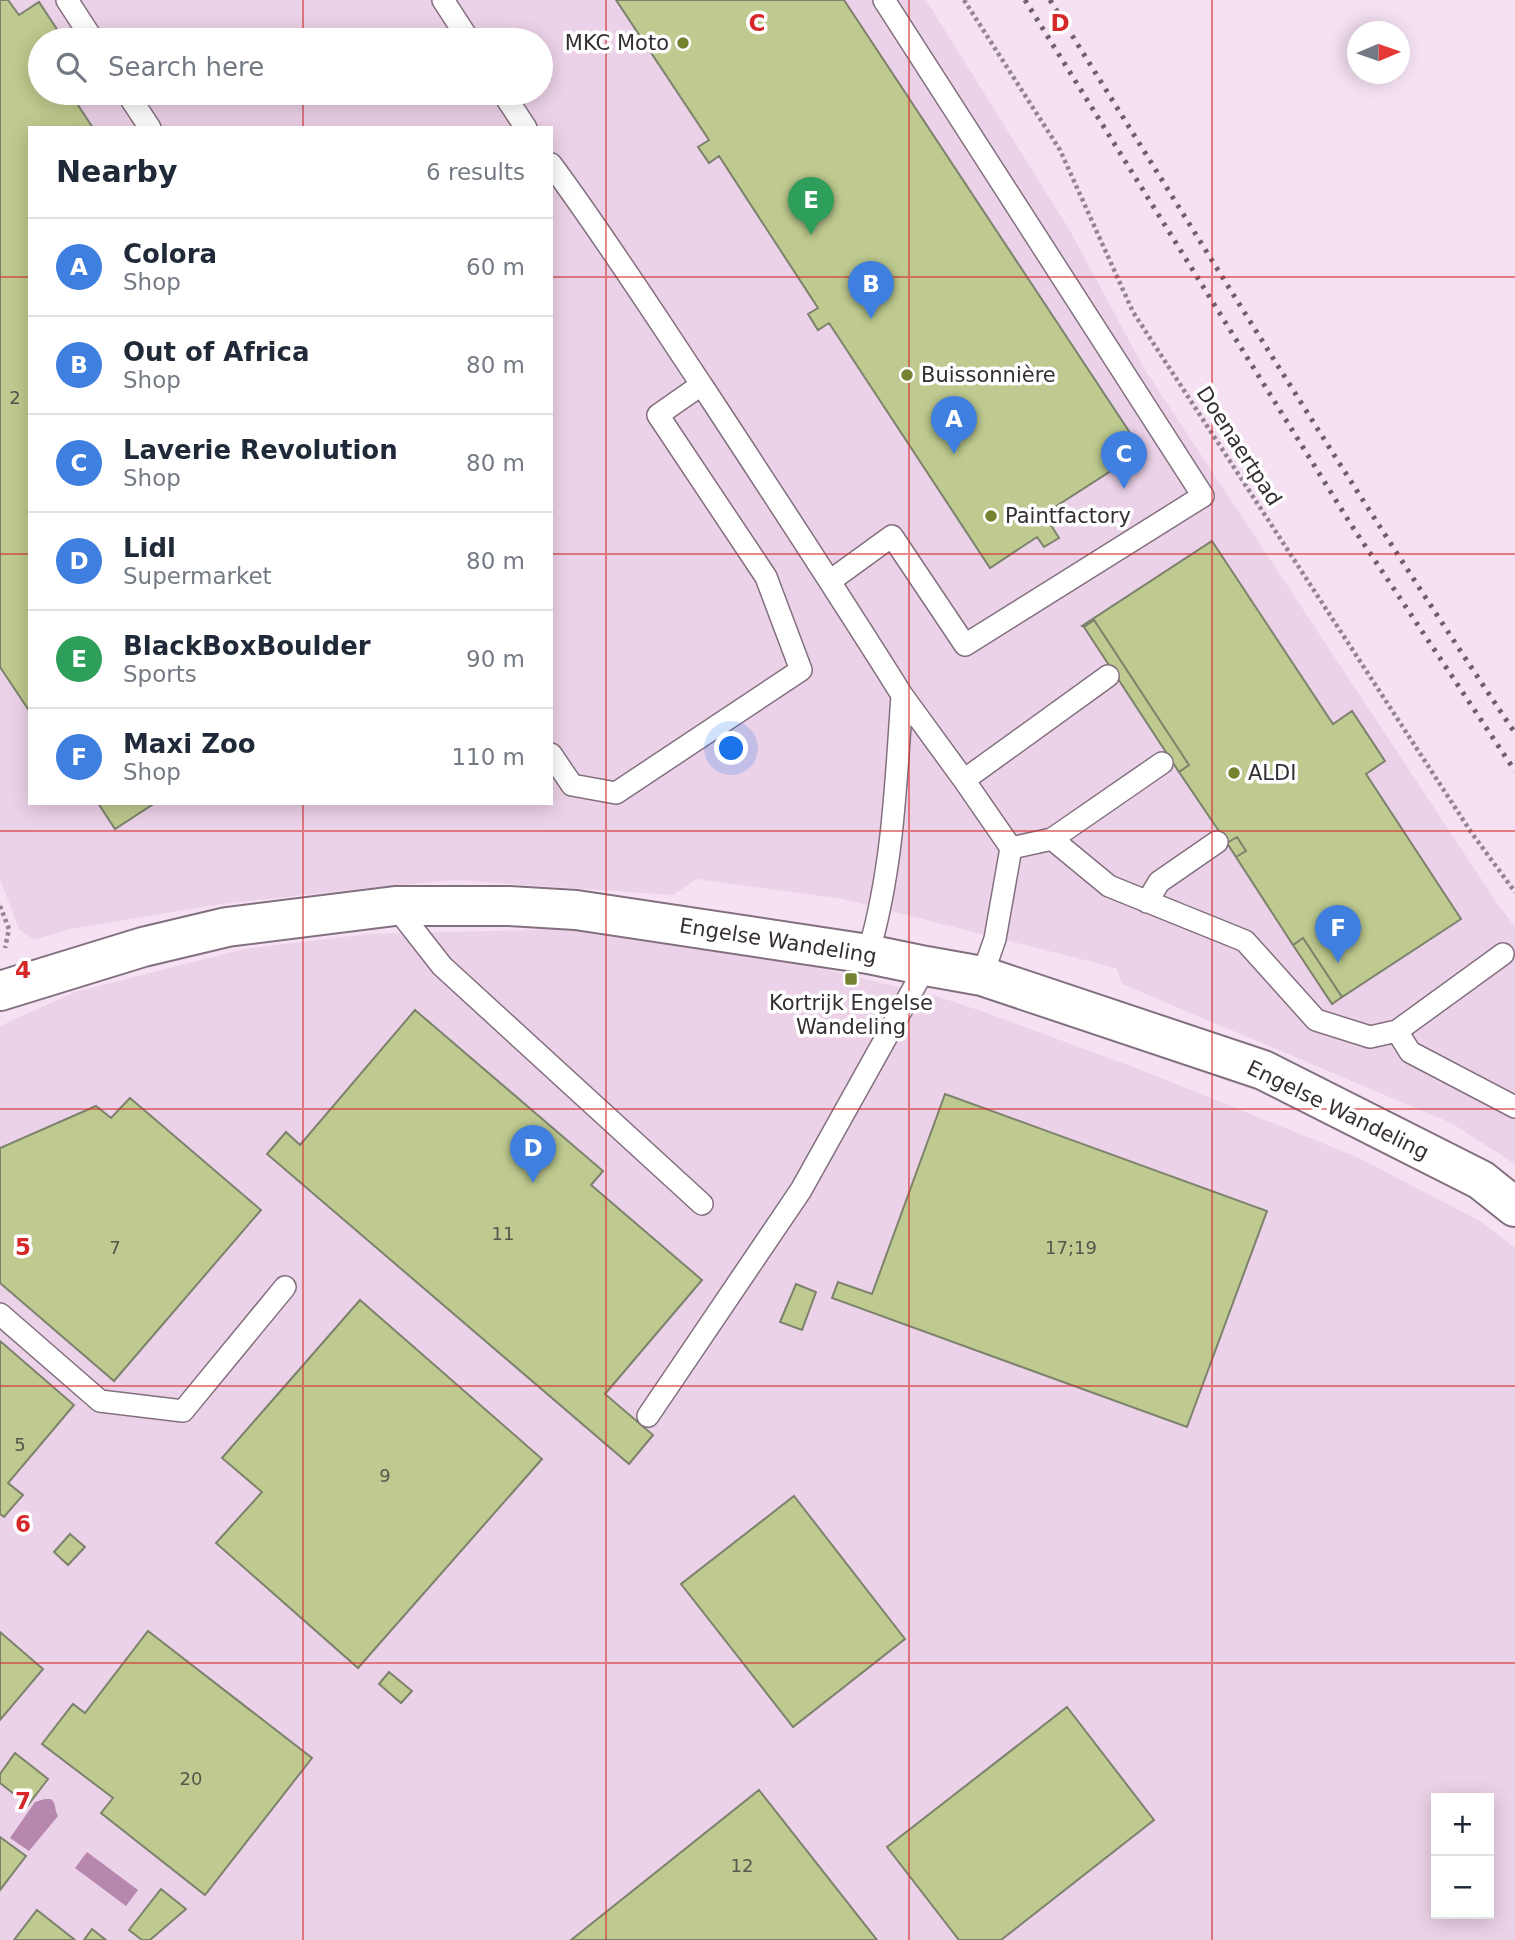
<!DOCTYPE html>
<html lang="en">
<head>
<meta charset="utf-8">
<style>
	:root { --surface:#fff; --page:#f6f6f7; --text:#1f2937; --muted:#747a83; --line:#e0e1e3; --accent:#d93025 }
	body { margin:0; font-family:"DejaVu Sans",sans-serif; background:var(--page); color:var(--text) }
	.controls { position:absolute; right:21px; bottom:21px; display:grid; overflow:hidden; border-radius:0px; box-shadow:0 4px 18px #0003 }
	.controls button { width:63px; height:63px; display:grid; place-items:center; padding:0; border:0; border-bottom:2px solid var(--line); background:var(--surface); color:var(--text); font:35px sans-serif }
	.compass { position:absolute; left:1347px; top:21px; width:63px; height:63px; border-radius:50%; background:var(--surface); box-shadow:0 4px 18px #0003; rotate:88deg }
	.you { position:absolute; left:732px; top:749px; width:24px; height:24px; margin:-18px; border:5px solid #fff; border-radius:50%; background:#1a73e8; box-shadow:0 0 0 10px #1a73e833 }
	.badge { display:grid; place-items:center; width:46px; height:46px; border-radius:50%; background:var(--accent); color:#fff; font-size:23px; font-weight:700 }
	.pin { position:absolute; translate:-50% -58px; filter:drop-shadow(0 2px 4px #0008) }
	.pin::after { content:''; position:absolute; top:37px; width:24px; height:21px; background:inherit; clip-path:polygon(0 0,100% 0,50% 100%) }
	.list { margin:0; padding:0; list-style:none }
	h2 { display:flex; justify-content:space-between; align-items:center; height:91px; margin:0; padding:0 28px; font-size:30px }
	h2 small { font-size:23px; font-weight:400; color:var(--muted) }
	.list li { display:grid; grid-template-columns:46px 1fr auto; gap:21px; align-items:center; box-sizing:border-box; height:98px; padding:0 28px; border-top:2px solid var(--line) }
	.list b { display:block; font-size:26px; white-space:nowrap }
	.list p { margin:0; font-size:23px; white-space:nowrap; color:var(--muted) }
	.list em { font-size:23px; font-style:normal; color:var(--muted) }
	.icon { flex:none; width:38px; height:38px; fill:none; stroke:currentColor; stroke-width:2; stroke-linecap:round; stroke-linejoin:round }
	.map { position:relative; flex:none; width:1515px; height:1940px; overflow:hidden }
	.search { position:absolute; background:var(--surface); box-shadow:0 4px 18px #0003; left:28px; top:28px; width:525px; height:77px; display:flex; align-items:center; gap:18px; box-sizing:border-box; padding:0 24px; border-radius:38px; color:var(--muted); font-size:26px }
	.panel { position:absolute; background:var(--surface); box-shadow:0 4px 18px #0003; left:28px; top:126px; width:525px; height:679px; border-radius:0px }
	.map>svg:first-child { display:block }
	.built { fill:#ecd2e8; fill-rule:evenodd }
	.water { fill:#b787af }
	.building { fill:#beca8f; stroke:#7d826d; stroke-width:2 }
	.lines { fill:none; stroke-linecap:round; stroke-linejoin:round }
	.lane-casing { stroke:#82707f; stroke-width:24 }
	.street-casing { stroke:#82707f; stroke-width:42 }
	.path { stroke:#928490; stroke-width:4.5; stroke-dasharray:3.5 3.5; stroke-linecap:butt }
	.lane { stroke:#fff; stroke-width:21 }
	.street { stroke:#fff; stroke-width:38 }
	.rail { stroke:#6b5f69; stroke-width:5; stroke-dasharray:3.5 7; stroke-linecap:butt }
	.grid { fill:none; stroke:#d62828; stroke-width:2; stroke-opacity:0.55 }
	.poi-dot { fill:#758331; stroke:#fff; stroke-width:2.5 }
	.labels { text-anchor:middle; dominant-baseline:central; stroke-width:7; stroke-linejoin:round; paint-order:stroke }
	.number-label { font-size:18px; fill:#58554c }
	.poi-label { font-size:21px; fill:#362e35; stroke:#fff; text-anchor:start }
	.street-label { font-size:21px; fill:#362e35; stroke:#fff }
	.grid-label { font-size:23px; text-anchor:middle; font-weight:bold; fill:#d62828; stroke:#fff; stroke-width:7; stroke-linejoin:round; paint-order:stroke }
</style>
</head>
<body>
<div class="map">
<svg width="1515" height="1940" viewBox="0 0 1515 1940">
	<rect width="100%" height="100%" fill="#f5e1f2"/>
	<path class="built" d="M 0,0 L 926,0 L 1069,229 L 1145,370 L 1497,903 L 1515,927 L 1515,1164 L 1451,1123 L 1122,984 L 1116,968 L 843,899 L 697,879 L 673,895 L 455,880 L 358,889 L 221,904 L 71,929 L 34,940 L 19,929 L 0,879 ZM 40,40 L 541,40 L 541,93 L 40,93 ZM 30,128 L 551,128 L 551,803 L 30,803 Z
		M 564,929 L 765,955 L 936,996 L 990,1014 L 1141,1070 L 1357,1157 L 1480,1221 L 1515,1248 L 1515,1940 L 0,1940 L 0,1026 L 75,992 L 244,949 L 368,934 ZM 1436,1798 L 1489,1798 L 1489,1914 L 1436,1914 Z"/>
	<path class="water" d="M 45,1799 L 51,1799 C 57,1804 54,1810 58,1816 L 29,1851 L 10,1838 L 35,1802 Z
		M 87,1852 L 138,1890 L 126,1906 L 75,1868 Z"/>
	<path class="building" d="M 0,0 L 8,0 L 19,15 L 39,2 L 64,40 L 40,40 L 40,93 L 70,93 L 93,128 L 30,128 L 30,712 L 0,667 Z
		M 616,0 L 844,0 L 1142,451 L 1044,514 L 1059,538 L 1044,547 L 1037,537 L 990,568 L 829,323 L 818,330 L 808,314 L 818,308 L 719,156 L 709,163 L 698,147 L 709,140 Z
		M 1212,541 L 1333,724 L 1352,711 L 1385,761 L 1366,774 L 1461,919 L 1342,997 L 1303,938 L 1293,945 L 1236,857 L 1246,851 L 1237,837 L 1227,843 L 1179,772 L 1189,765 L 1094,620 L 1084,627 L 1082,626 Z
		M 1094,620 L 1189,765 L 1179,772 L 1084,627 Z
		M 98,803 L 155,803 L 115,829 Z
		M 1237,837 L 1246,851 L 1236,857 L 1227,843 Z
		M 1303,938 L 1342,997 L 1332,1004 L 1293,945 Z
		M 415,1010 L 603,1171 L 591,1185 L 702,1280 L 605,1394 L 653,1435 L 629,1464 L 267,1154 L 286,1132 L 300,1145 Z
		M 945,1094 L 1267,1211 L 1187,1427 L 832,1298 L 838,1282 L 872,1294 Z
		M 130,1098 L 261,1210 L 114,1381 L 0,1283 L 0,1148 L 96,1106 L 111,1118 Z
		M 796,1284 L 816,1292 L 802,1330 L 780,1322 Z
		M 360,1300 L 542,1459 L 358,1668 L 216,1543 L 262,1492 L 222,1458 Z
		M 0,1341 L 74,1405 L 8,1483 L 23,1495 L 4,1517 L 0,1514 Z
		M 794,1496 L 905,1639 L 793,1727 L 681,1584 Z
		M 70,1534 L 85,1547 L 68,1565 L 54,1552 Z
		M 148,1631 L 312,1758 L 205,1895 L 101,1813 L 113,1798 L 42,1744 L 73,1704 L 85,1713 Z
		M 0,1632 L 43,1669 L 0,1720 Z
		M 389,1672 L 412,1691 L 401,1703 L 379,1684 Z
		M 1067,1707 L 1154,1820 L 1001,1940 L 959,1940 L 887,1847 Z
		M 15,1753 L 48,1779 L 28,1805 L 0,1783 L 0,1774 Z
		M 759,1790 L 877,1940 L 571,1940 Z
		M 0,1837 L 26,1856 L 0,1890 Z
		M 161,1889 L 186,1909 L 150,1940 L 142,1940 L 129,1930 Z
		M 37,1910 L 75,1940 L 14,1940 Z
		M 92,1929 L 106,1940 L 84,1940 Z"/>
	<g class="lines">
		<defs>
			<path id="lane" d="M 67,0 L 93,40
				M 443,0 L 469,40
				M 127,93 L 150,128
				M 503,93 L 526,128
				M 551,164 C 605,237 653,312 703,387 C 770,489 837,591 902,695
				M 830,581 L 892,536 L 965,645 L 1203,496 L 884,0
				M 551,754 L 572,785 L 616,793 L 801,670 L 766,577 L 658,415 L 701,385
				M 964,780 L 1108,676
				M 1052,839 L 1109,886 L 1245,941 L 1316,1020 L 1370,1037 L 1397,1031 L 1503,954
				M 1011,848 L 1052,839 L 1162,763
				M 1147,902 L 1159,882 L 1217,842
				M 395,906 L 442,966 L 702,1204
				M 868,954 C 893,870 896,781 902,695 L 964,780 L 1011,848 L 995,939 L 982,976
				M 1397,1031 L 1410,1052 L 1515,1107
				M 0,1314 L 100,1401 L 183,1411 L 285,1287
				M 648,1416 L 801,1190 L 926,966"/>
			<path id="street" d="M 0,991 L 143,947 L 227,927 L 395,906 L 509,906 L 576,910 L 868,954 L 926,966 L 982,976 L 1263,1070 L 1481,1180 L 1515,1207"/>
		</defs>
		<use href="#lane" class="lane-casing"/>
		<use href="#street" class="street-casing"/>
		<path class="path" d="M 964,0 L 1060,150 L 1133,312 L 1471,832 L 1515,892
			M 0,906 L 9,929 L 5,948"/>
		<use href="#lane" class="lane"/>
		<use href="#street" class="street"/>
		<path class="rail" d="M 1025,0 L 1350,523 L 1515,771
			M 1050,0 C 1203,245 1354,493 1515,733"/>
	</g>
	<path class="grid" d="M 303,0 L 303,40M 606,0 L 606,1940M 909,0 L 909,1940M 1212,0 L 1212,1940M 303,93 L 303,128M 0,277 L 30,277M 551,277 L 1515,277M 0,554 L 30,554M 551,554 L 1515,554M 303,803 L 303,1940M 0,831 L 1515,831M 0,1109 L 1515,1109M 0,1386 L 1515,1386M 0,1663 L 1515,1663"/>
	<g class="poi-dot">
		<circle cx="683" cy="43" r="7"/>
		<circle cx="907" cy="375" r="7"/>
		<circle cx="991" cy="516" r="7"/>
		<circle cx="1234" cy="773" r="7"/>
		<rect x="844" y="972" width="14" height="14" rx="3.5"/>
	</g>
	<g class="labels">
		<g class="number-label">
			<text x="15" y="397">2</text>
			<text x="503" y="1233">11</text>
			<text x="115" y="1247">7</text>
			<text x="1071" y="1247">17;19</text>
			<text x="20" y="1444">5</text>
			<text x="385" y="1475">9</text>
			<text x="191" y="1778">20</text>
			<text x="742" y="1865">12</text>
		</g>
		<g class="poi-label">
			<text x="669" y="43" text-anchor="end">MKC Moto</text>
			<text x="921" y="375">Buissonnière</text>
			<text x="1005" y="516">Paintfactory</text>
			<text x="1248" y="773">ALDI</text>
			<text x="851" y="1003" text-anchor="middle">Kortrijk Engelse<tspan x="851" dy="24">Wandeling</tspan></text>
		</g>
		<g class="street-label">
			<text transform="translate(1239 446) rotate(57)">Doenaertpad</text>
			<text transform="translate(778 941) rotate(9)">Engelse Wandeling</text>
			<text transform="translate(1338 1110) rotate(26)">Engelse Wandeling</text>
		</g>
	</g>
	<g class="grid-label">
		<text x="757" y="31">C</text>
		<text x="1060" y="31">D</text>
		<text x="23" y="978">4</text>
		<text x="23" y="1255">5</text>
		<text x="23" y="1532">6</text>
		<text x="23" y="1809">7</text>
	</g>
</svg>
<div class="controls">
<button>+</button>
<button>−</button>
</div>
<svg class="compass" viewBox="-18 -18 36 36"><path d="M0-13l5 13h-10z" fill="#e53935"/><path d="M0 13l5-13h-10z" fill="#747a83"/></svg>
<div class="you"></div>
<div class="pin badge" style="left:954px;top:454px;background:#3f7fe0">A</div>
<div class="pin badge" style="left:871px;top:319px;background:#3f7fe0">B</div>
<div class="pin badge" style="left:1124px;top:489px;background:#3f7fe0">C</div>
<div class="pin badge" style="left:533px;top:1183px;background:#3f7fe0">D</div>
<div class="pin badge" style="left:811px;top:235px;background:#2e9e5b">E</div>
<div class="pin badge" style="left:1338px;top:963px;background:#3f7fe0">F</div>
<div class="search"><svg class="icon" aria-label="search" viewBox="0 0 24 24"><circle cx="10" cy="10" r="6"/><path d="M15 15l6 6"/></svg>Search here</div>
<section class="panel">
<h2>Nearby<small>6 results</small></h2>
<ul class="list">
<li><span class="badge" style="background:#3f7fe0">A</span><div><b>Colora</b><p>Shop</p></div><em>60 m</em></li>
<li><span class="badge" style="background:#3f7fe0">B</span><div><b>Out of Africa</b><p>Shop</p></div><em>80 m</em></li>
<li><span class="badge" style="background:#3f7fe0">C</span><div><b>Laverie Revolution</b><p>Shop</p></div><em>80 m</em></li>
<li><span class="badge" style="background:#3f7fe0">D</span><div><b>Lidl</b><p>Supermarket</p></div><em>80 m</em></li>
<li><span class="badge" style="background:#2e9e5b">E</span><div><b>BlackBoxBoulder</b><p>Sports</p></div><em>90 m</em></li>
<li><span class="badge" style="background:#3f7fe0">F</span><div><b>Maxi Zoo</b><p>Shop</p></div><em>110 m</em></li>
</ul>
</section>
</div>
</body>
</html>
